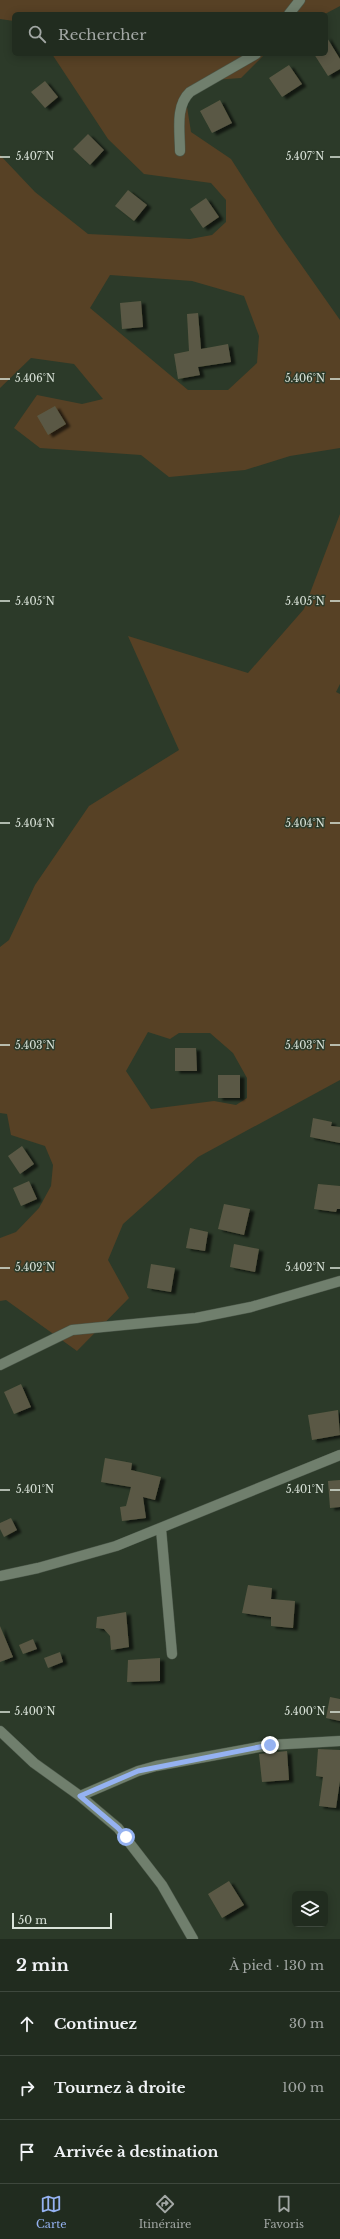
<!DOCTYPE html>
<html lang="fr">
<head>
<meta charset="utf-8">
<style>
	:root { --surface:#212c1f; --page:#293428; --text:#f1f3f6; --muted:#a2a7a4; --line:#3e483d; --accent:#95b2f1 }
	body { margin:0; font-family:"Libre Baskerville",serif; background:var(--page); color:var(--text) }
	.controls { position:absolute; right:12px; bottom:12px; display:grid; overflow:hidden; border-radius:6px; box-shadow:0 2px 10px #0003 }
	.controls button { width:36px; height:36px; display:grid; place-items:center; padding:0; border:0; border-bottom:1px solid var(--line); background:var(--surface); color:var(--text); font:20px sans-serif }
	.scale { position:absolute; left:12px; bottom:10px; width:100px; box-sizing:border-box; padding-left:4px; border:2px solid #dae3d9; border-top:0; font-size:11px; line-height:14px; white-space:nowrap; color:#dae3d9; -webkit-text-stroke:3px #2c3a29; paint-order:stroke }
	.stop { position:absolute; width:12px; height:12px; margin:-9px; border:3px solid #95b2f1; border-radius:50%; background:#fff }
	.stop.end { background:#95b2f1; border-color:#fff; box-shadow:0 1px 4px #0008 }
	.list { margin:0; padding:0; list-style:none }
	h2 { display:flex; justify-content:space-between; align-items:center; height:52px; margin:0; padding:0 16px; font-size:17px }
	h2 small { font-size:13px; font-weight:400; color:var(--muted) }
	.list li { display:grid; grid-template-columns:26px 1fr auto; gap:12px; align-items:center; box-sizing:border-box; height:64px; padding:0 16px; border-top:1px solid var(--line) }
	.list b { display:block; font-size:15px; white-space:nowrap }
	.list em { font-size:13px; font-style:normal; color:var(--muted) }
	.icon { flex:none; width:22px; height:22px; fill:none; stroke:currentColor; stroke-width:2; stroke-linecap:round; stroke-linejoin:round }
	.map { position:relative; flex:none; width:340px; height:1939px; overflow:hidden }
	.search { position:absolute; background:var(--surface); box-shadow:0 2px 10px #0003; left:12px; right:12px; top:12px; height:44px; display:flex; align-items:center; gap:10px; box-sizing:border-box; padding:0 14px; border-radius:6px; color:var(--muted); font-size:15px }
	.sheet { height:244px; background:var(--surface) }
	nav { display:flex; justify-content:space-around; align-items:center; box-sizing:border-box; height:56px; border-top:1px solid var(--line); background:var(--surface); font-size:11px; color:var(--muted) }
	nav a { display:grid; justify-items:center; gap:2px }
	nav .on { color:var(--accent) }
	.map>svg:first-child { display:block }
	.green { fill:#574125; fill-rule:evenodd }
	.building { fill:#5a5944; filter:url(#shadow) }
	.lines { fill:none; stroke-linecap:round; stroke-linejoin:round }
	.minor-casing { stroke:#4b5749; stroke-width:11 }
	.minor { stroke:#707f6d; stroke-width:10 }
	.route { stroke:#95b2f1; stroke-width:5 }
	.ticks { fill:none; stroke:#dae3d9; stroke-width:1.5 }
	.ticks-label { font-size:10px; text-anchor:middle; fill:#dae3d9; stroke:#2c3a29; stroke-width:3; stroke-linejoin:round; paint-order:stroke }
</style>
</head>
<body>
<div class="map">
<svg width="340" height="1939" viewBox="0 0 340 1939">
	<defs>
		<filter id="shadow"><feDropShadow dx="4.5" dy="2.5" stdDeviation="1" flood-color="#0009"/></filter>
	</defs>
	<rect width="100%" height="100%" fill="#2c3a29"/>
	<path class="green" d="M 0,0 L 340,0 L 340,6 L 325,14 L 14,14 L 14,21 L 0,19 Z
		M 52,54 L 265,54 L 241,78 L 199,81 L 185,94 L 191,132 L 231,159 L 276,229 L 340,320 L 340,448 L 290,456 L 245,470 L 169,477 L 141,455 L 40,448 L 14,428 L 37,395 L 82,404 L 103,399 L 74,364 L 31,358 L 0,388 L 0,155 L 35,192 L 88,234 L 190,239 L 212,235 L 226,222 L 226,200 L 211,183 L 144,174 L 108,139 ZM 110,275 L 192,281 L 244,296 L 259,336 L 257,363 L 228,390 L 188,390 L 90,308 Z
		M 340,514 L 340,684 L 336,692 L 340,694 L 340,1080 L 198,1157 L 123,1224 L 108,1260 L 129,1298 L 77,1351 L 6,1300 L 0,1301 L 0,1238 L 16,1232 L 39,1208 L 51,1186 L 53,1165 L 45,1146 L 11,1135 L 7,1114 L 0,1113 L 0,947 L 9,940 L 35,885 L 89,806 L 179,750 L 128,636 L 248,673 L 304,609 ZM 148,1032 L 170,1039 L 179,1033 L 210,1033 L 233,1053 L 247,1078 L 247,1098 L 236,1105 L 214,1101 L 151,1109 L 126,1071 Z"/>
	<path class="building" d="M 326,36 L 340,59 L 340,69 L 328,76 L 314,54 L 326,54 Z
		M 289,65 L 302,84 L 282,97 L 269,78 Z
		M 45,81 L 58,97 L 45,108 L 31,92 Z
		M 220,100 L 232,123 L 212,133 L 200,111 Z
		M 88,134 L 104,150 L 90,165 L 73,149 Z
		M 128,190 L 147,205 L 134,221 L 115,206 Z
		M 206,198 L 219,217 L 203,228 L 190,209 Z
		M 141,301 L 143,327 L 122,329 L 120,303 Z
		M 198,313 L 201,349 L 228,344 L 231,362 L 198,367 L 200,375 L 178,379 L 174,354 L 189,351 L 187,314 Z
		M 55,406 L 66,424 L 48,435 L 37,416 Z
		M 175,1048 L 196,1048 L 197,1071 L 175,1071 Z
		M 218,1075 L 240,1075 L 240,1098 L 218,1098 Z
		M 313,1118 L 332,1122 L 331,1126 L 340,1127 L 340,1143 L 310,1137 Z
		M 22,1146 L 34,1164 L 20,1174 L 8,1156 Z
		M 29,1181 L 37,1199 L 21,1206 L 13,1188 Z
		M 318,1184 L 340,1186 L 340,1209 L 337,1209 L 336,1212 L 314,1209 Z
		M 224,1204 L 250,1209 L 244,1235 L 218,1229 Z
		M 190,1228 L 208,1232 L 205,1251 L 186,1248 Z
		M 234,1244 L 259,1249 L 255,1272 L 230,1267 Z
		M 151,1264 L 175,1268 L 171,1292 L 147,1288 Z
		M 21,1384 L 31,1407 L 14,1414 L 4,1392 Z
		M 338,1410 L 340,1435 L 312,1440 L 308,1415 Z
		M 105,1458 L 132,1463 L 131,1470 L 161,1477 L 155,1500 L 143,1497 L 146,1518 L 122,1521 L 120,1507 L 126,1506 L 131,1487 L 101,1482 Z
		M 340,1480 L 340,1507 L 330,1508 L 328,1481 Z
		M 11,1518 L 17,1530 L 4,1537 L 0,1529 L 0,1523 Z
		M 248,1585 L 272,1588 L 271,1599 L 295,1601 L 293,1628 L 271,1626 L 271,1617 L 242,1613 Z
		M 126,1612 L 129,1647 L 111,1650 L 110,1636 L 104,1629 L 96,1628 L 97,1617 Z
		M 0,1626 L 13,1657 L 0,1662 Z
		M 33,1639 L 37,1649 L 23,1654 L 19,1645 Z
		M 60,1652 L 63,1662 L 48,1668 L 44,1658 Z
		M 160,1658 L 160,1681 L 127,1682 L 128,1660 Z
		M 330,1697 L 340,1699 L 340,1721 L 326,1718 Z
		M 318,1749 L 340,1750 L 340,1781 L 336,1808 L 319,1806 L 323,1777 L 316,1776 Z
		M 287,1751 L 289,1780 L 262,1782 L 259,1754 Z
		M 229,1881 L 244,1905 L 222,1918 L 208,1894 Z"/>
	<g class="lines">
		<defs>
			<path id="minor" d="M 289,14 L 300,0
				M 180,151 C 180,131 175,106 190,92 L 256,54
				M 0,1365 L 72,1330 L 196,1318 L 251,1307 L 340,1281
				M 161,1529 L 172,1654
				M 0,1576 L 38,1568 L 116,1546 L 340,1455
				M 0,1731 L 34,1763 L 80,1796 L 118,1828 L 162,1885 L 193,1939
				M 80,1796 L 138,1771 L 156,1766 L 270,1745 L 340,1741"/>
		</defs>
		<use href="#minor" class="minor-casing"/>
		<use href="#minor" class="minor"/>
	</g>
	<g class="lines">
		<path class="route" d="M 126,1837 L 118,1828 L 80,1796 L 138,1771 L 270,1745"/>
	</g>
	<path class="ticks" d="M 0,157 L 10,157M 330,157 L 340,157M 0,379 L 10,379M 330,379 L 340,379M 0,601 L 10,601M 330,601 L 340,601M 0,823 L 10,823M 330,823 L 340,823M 0,1045 L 10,1045M 330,1045 L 340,1045M 0,1268 L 10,1268M 330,1268 L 340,1268M 0,1490 L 10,1490M 330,1490 L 340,1490M 0,1712 L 10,1712M 330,1712 L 340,1712"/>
	<g class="ticks-label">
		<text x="35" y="160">5.407°N</text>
		<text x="305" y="160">5.407°N</text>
		<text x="35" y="382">5.406°N</text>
		<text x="305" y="382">5.406°N</text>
		<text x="35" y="605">5.405°N</text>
		<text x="305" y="605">5.405°N</text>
		<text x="35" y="827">5.404°N</text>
		<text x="305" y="827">5.404°N</text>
		<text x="35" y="1049">5.403°N</text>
		<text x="305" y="1049">5.403°N</text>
		<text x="35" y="1271">5.402°N</text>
		<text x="305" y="1271">5.402°N</text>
		<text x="35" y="1493">5.401°N</text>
		<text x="305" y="1493">5.401°N</text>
		<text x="35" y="1715">5.400°N</text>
		<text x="305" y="1715">5.400°N</text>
	</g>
</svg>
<div class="controls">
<button><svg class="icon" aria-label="layers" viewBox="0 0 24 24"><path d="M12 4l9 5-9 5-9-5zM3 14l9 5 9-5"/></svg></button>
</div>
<div class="scale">50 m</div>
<div class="stop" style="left:126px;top:1837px"></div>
<div class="stop end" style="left:270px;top:1745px"></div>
<div class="search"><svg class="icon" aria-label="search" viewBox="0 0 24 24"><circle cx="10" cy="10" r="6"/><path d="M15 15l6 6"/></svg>Rechercher</div>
</div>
<section class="sheet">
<h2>2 min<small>À pied · 130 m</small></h2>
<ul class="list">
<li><svg class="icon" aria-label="ahead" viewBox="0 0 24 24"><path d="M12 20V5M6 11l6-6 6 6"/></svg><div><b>Continuez</b></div><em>30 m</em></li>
<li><svg class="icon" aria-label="right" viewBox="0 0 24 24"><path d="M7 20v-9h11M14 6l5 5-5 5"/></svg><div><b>Tournez à droite</b></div><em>100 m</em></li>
<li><svg class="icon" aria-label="arrive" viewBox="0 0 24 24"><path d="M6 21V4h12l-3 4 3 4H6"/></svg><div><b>Arrivée à destination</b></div></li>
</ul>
</section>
<nav>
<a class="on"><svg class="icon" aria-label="map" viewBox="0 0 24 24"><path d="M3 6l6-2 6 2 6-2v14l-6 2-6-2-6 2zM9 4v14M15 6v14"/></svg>Carte</a>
<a><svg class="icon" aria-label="directions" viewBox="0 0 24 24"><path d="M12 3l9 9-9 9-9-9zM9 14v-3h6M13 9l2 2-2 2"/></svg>Itinéraire</a>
<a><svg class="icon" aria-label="saved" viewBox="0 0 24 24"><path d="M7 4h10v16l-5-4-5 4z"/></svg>Favoris</a>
</nav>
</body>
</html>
